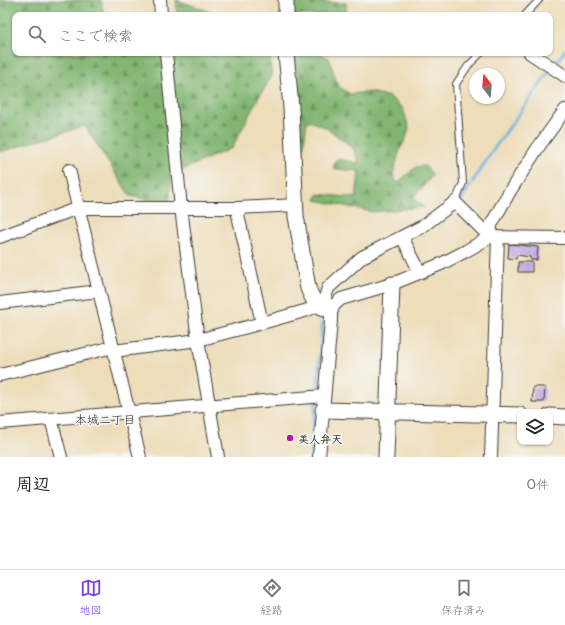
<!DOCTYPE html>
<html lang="ja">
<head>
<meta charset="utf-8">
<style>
	:root { --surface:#fff; --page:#f6f6f6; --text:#222; --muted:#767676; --line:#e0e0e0; --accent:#7c3aed }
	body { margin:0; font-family:"Playpen Sans","Klee One",sans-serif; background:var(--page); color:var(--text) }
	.controls { position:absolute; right:12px; bottom:12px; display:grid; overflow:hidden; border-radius:8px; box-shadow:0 1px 3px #0004 }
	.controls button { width:36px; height:36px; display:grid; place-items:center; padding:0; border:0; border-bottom:1px solid var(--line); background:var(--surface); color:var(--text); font:20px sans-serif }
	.compass { position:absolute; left:469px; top:68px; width:36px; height:36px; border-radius:50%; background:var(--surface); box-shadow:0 1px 3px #0004; rotate:344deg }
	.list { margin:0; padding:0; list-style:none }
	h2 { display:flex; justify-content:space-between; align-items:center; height:52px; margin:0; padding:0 16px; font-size:17px }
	h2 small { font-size:13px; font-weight:400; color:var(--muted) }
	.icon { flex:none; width:22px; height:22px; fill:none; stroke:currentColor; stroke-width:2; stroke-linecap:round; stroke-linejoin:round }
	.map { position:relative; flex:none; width:565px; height:457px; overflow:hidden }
	.search { position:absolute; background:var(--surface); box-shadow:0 1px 3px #0004; left:12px; right:12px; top:12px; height:44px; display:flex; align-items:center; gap:10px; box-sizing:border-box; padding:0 14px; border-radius:8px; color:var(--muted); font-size:15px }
	.sheet { height:112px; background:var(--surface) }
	nav { display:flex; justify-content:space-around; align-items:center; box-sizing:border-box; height:56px; border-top:1px solid var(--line); background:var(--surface); font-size:11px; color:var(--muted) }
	nav a { display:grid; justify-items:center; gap:2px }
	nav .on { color:var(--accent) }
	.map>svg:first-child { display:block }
	.forest { fill:url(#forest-firs); stroke:#4f6947 }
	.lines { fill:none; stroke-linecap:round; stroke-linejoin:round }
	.stream { stroke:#6cb4e3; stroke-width:3 }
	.building { fill:url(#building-hatch) }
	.service-casing { stroke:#3b3934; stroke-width:8 }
	.minor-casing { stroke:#3b3934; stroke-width:14 }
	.tertiary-casing { stroke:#3b3934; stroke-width:17 }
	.service { stroke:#fff; stroke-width:6 }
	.minor { stroke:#fff; stroke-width:12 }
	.tertiary { stroke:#fff; stroke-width:15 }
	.poi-dot { fill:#b5179e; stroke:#f6f6f2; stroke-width:1.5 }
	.labels { text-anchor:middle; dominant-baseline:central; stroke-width:3.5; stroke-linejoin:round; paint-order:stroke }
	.poi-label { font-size:11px; font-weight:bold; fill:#1c1c1c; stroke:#f6f6f2; text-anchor:start }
	.neighbourhood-label { font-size:12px; fill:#1c1c1c; stroke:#f6f6f2 }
</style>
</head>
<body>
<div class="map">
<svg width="565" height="457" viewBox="0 0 565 457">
	<defs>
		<pattern id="forest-firs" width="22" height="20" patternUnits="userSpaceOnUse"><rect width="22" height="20" fill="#82b672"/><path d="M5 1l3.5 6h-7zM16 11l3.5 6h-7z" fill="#6a935d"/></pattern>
		<pattern id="building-hatch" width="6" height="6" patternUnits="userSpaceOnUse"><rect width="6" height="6" fill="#c2abe5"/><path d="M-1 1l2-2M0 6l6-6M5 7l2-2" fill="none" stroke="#a693c4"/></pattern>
	</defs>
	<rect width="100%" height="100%" fill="#f6f6f2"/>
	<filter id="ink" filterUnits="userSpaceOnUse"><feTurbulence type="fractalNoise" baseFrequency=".025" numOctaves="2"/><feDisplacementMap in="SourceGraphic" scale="8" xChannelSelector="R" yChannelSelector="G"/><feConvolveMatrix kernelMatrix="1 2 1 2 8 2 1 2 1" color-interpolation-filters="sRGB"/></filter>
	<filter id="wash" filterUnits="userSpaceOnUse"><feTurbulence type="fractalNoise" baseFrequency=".012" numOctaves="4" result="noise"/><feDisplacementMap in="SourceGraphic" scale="16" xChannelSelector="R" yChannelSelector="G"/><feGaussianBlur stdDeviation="0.9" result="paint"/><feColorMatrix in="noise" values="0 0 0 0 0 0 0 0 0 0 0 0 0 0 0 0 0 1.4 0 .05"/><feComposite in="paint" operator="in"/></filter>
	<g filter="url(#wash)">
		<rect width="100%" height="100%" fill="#edddb9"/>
		<path class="forest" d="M 0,0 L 101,0 L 104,15 L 15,15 L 15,53 L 269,53 L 272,76 L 256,102 L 232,148 L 202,161 L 172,175 L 169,204 L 130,196 L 85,126 L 0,152 Z
			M 176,0 L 177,0 L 220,15 L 177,15 Z
			M 293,1 L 346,3 L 346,15 L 293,15 Z
			M 294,53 L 318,53 L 329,58 L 338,86 L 350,94 L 370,92 L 390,97 L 403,109 L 409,127 L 406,139 L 400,149 L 393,174 L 397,183 L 416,167 L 425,166 L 433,175 L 413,198 L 424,207 L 373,212 L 316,200 L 318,194 L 356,198 L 359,171 L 333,169 L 336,159 L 359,163 L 353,148 L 327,128 L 307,120 L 301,170 Z"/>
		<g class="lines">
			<path class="stream" d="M 555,65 L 565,50
				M 459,203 L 491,153 L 551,69
				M 359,268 L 371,259
				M 317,393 L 323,319
				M 311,457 L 316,400"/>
		</g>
		<g id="blocks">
			<path class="building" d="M 509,244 L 538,247 L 537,260 L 531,260 L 530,257 L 517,255 L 516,259 L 508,258 Z
				M 518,262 L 532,262 L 532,272 L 518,272 Z
				M 533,387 L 545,387 L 544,402 L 532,402 Z"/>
		</g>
	</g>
	<g filter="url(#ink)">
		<use href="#blocks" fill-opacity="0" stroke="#3b3934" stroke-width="1"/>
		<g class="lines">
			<defs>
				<path id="service" d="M 525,15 L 539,0
					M 455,202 L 463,183 L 456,84 L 468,66 L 481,53"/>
				<path id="minor" d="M 160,0 L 161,15
					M 166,53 L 181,208 L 198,340 L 218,457
					M 530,53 L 565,76
					M 69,170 L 140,457
					M 238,208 L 238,215 L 262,323
					M 0,237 L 78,208 L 238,208 L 296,205
					M 402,237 L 420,272
					M 490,237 L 491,225 L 510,191 L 537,149 L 565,110
					M 0,303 L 99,291
					M 322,308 L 328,288 L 362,257 L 423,226 L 455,202 L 490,237
					M 114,351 L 198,340 L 262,323 L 308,310 L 317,305
					M 0,375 L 113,347
					M 51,419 L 61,457
					M 0,423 L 324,396
					M 319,457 L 331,321 L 331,309 L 334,305 L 341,299 L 392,284 L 441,264 L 466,251 L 490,237 L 565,238
					M 491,457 L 498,237"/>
				<path id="tertiary" d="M 286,15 L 286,0
					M 286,53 L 291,107 L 296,216 L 308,288 C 313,301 317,308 331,309
					M 323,410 L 520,415
					M 550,416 L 565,417
					M 386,457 L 392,284"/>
			</defs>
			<use href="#service" class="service-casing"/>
			<use href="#minor" class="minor-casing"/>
			<use href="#tertiary" class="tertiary-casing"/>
			<use href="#service" class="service"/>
			<use href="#minor" class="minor"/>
			<use href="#tertiary" class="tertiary"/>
		</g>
	</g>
	<circle class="poi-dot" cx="290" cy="438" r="4"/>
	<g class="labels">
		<g class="poi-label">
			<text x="298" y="438">美人弁天</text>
		</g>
		<g class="neighbourhood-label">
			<text x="105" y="419">本城二丁目</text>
		</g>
	</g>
</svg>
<div class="controls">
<button><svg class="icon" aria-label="layers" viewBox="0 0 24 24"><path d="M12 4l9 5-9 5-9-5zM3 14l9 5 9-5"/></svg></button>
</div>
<svg class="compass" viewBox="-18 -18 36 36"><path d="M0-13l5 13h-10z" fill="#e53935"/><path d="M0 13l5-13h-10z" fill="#767676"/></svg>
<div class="search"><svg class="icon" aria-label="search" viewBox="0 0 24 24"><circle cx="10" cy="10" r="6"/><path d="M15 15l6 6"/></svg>ここで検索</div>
</div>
<section class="sheet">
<h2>周辺<small>0件</small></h2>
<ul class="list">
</ul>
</section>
<nav>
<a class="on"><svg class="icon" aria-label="map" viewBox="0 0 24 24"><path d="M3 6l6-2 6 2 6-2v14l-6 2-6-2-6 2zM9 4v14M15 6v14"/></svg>地図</a>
<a><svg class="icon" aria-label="directions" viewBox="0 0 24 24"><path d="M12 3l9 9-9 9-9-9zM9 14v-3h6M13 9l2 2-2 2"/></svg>経路</a>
<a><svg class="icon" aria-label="saved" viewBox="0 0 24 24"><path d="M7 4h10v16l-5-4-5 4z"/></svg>保存済み</a>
</nav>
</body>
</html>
